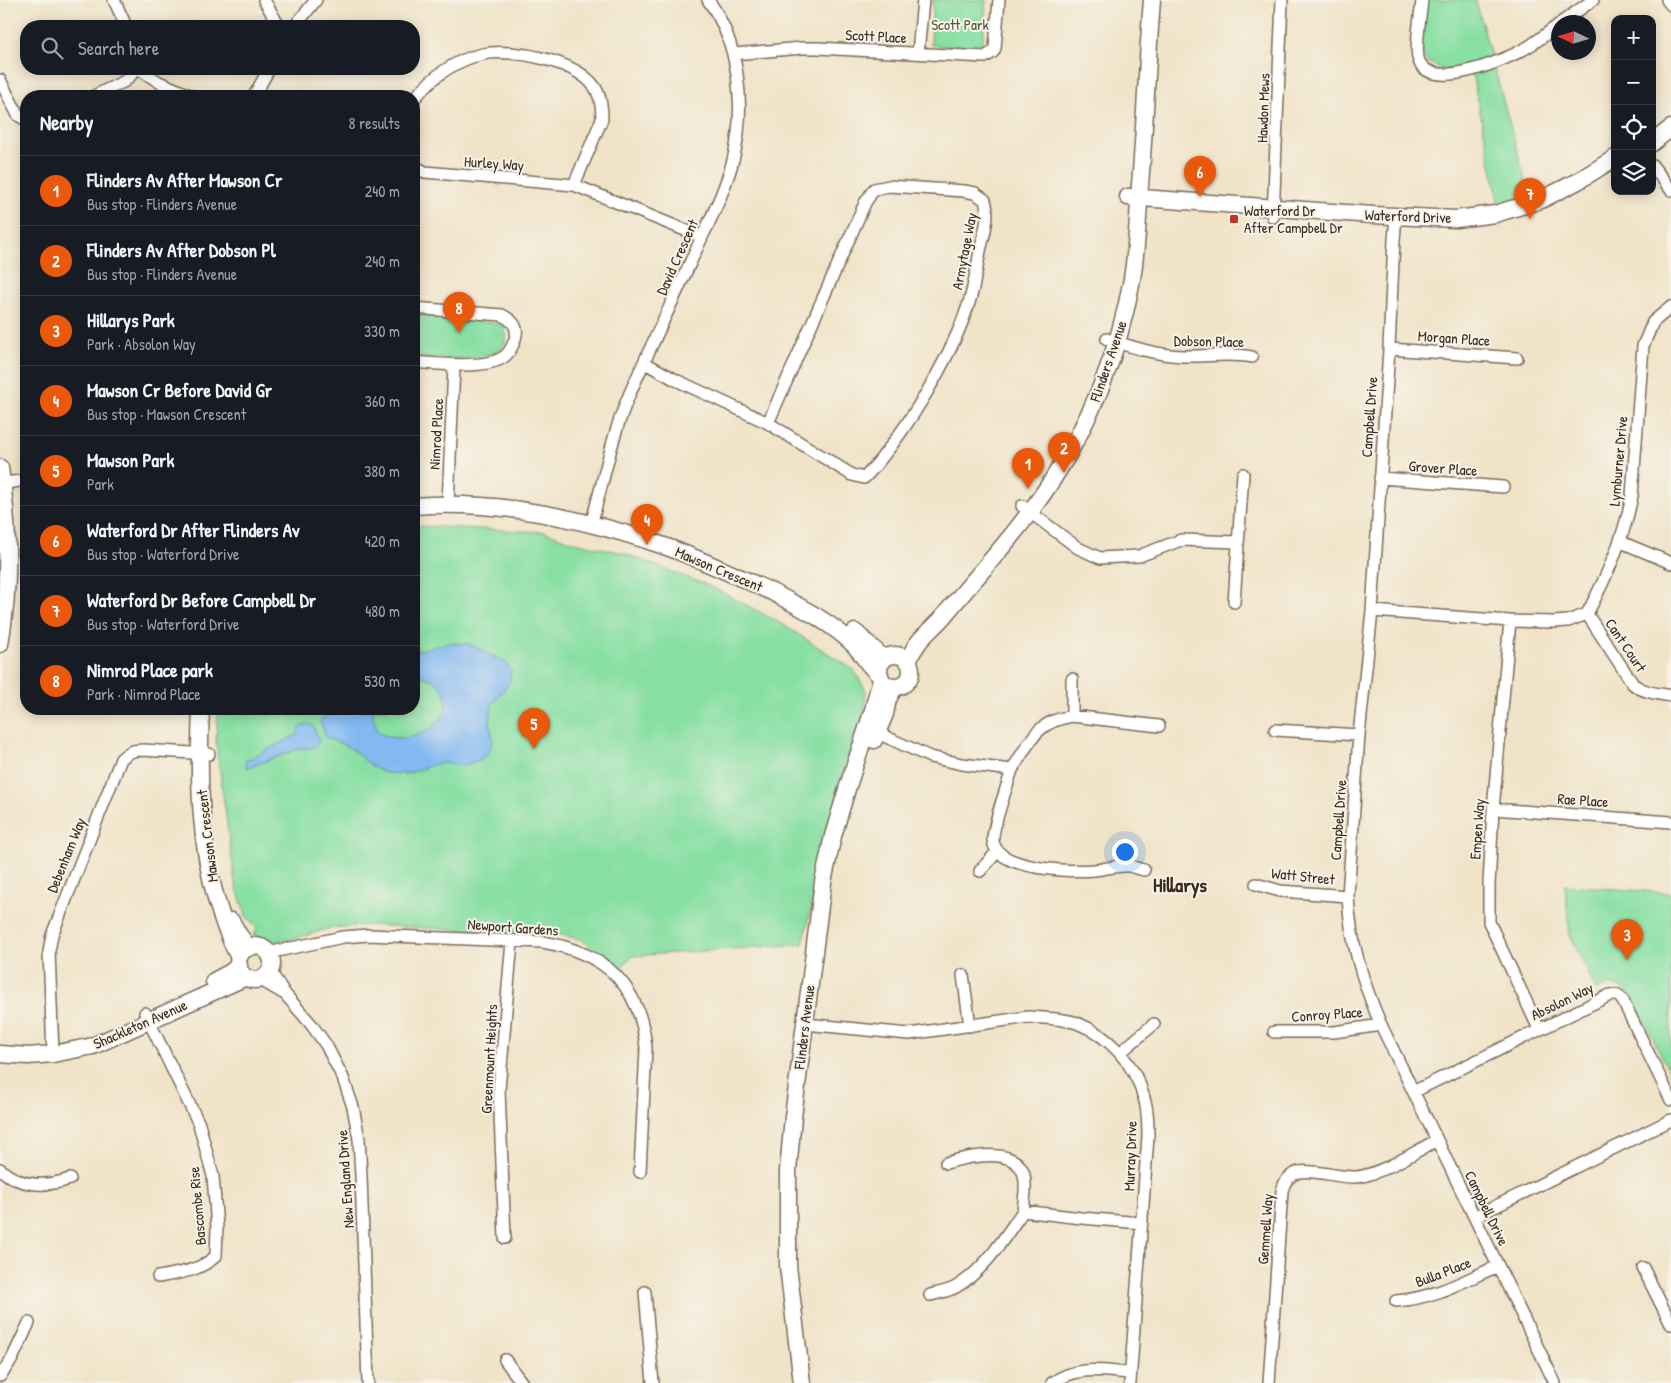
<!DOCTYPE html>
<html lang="en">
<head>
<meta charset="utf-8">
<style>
	:root { --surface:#171b24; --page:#242831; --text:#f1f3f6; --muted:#9ea1a6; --line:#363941; --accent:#ea580c }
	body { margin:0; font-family:"Patrick Hand",sans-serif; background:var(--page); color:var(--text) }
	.controls { position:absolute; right:15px; top:15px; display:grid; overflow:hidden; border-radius:10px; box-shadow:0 2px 12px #0003 }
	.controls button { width:45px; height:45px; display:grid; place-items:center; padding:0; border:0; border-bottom:1px solid var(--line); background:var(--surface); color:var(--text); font:25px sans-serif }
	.compass { position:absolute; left:1551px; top:15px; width:45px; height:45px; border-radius:50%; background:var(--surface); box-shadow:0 2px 12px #0003; rotate:274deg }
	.you { position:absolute; left:1124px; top:851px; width:18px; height:18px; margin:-12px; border:4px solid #fff; border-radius:50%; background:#1a73e8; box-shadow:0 0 0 8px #1a73e833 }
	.badge { display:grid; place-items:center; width:32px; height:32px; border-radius:50%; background:var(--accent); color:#fff; font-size:16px; font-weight:700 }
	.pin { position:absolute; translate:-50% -41px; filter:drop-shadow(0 1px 2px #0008) }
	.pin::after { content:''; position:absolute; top:26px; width:18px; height:15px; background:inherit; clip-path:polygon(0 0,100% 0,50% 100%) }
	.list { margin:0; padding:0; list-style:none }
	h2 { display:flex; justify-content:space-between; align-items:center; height:65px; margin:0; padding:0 20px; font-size:21px }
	h2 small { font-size:16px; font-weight:400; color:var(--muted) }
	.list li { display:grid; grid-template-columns:32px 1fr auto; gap:15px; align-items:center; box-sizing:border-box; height:70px; padding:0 20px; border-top:1px solid var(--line) }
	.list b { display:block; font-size:19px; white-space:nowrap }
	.list p { margin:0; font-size:16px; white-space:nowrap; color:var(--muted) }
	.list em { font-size:16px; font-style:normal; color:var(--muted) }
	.icon { flex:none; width:28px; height:28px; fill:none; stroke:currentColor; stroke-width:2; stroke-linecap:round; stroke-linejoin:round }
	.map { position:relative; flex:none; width:1671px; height:1383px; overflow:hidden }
	.search { position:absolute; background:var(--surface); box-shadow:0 2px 12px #0003; left:20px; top:20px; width:400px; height:55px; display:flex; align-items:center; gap:12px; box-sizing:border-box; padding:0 18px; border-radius:20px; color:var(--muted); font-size:19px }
	.panel { position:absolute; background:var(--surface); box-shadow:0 2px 12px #0003; left:20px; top:90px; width:400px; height:625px; border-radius:20px }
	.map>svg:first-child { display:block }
	.green { fill:#87dfa3; stroke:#618460 }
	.water { fill:#82b9f2; stroke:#5e7288 }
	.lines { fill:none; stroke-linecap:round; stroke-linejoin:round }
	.street-casing { stroke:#7a6b5a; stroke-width:14 }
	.secondary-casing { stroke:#7a6b5a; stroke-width:19 }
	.street { stroke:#fff; stroke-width:11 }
	.secondary { stroke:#fff; stroke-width:16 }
	.poi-dot { fill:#c8321e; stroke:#f7f3e8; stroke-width:2 }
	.labels { text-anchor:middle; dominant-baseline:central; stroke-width:4; stroke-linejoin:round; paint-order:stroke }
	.park-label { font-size:15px; fill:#4e573f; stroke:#f7f3e8 }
	.street-label { font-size:15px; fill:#3b2a1e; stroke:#f7f3e8 }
	.poi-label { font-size:15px; fill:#3b2a1e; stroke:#f7f3e8; text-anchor:start }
	.district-label { font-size:20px; font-weight:bold; fill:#3b2a1e; stroke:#f7f3e8 }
</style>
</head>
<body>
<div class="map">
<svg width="1671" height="1383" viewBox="0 0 1671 1383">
	<rect width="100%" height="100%" fill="#f7f3e8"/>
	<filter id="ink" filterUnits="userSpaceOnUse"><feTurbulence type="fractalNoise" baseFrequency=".02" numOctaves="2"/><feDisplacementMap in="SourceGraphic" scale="10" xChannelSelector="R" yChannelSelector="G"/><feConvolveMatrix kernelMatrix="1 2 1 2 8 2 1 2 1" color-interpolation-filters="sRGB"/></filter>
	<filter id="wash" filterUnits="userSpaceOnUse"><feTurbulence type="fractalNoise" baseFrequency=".0096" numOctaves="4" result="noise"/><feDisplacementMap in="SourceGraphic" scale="20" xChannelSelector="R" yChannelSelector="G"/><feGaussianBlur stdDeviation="1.12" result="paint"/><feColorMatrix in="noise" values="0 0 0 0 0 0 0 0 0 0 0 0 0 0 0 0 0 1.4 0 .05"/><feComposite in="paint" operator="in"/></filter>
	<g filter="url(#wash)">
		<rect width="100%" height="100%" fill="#f0e3c8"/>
		<path class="green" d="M 933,0 L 986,0 L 982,49 L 931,45 Z
			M 1424,0 L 1477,0 L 1476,2 L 1530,197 L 1500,208 L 1470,64 L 1447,71 L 1427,62 L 1418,44 Z
			M 414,315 L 465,319 L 504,325 C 505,329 507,336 506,340 C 502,365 432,358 414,357 Z
			M 420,526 L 545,532 L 574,542 L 623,553 L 712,587 L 782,624 L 854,670 L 866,691 L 864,716 L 849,755 L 827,835 L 803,944 L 632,956 L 619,970 L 582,940 L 563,935 L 368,925 L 331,928 L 297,938 L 275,942 L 253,937 L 257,928 L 246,916 L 235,883 L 216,743 L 218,709 L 414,709 L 414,528 Z
			M 1565,885 L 1671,893 L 1671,1075 C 1662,1058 1635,996 1622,988 C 1613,983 1604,986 1596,990 L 1570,934 Z"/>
		<path class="water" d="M 449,643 L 469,644 L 506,663 L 511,671 L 509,683 L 492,705 L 490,722 L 493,741 L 488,754 L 479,760 L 463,766 L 450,763 L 436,764 L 406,774 L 385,773 L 373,767 L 352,749 L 326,737 L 320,720 L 337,709 L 373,709 L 373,717 L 378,733 C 384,735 391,738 397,738 C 413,739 434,731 442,717 C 455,696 437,673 414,677 L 414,651 Z
			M 307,724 L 313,725 L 319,742 C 314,749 310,749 301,748 L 247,768 L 245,761 L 297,735 L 300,727 Z"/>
	</g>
	<g filter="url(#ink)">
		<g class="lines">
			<defs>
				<path id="street" d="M 114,0 L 126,26
					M 264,0 L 279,26
					M 1422,0 C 1421,14 1414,49 1419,61 C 1432,93 1511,58 1531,45 C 1540,39 1549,32 1558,25
					M 1667,0 L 1671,5
					M 1562,22 L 1593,0
					M 295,26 L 316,0
					M 918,53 L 923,0
					M 734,54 L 802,48 L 818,48 L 985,57 L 993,52 L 995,48 L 999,0
					M 139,69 L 159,82 L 192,96
					M 0,80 L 18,115 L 26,120
					M 94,96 L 125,81 L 137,69
					M 254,96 L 269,69
					M 414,99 C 432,77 455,60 483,54 C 513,48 575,61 594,86 C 601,95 602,107 602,119 L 574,185
					M 1652,165 L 1671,190
					M 414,166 L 425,172 L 574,185 L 702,237
					M 1396,216 L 1394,240 L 1389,349 L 1372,611 L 1359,735 L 1348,896 C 1350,942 1363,983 1381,1025 L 1555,1383
					M 1273,217 L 1282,0
					M 414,308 L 502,315 C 510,319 518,325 516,335 C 515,342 510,352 505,356 C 489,370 435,364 414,362
					M 1107,339 C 1132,347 1156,355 1183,356 C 1206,357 1229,352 1252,357
					M 1389,349 L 1517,358
					M 645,363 L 676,380 L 768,423 L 852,475 L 864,478 C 874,469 882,457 891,446 C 921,406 957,345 971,296 C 975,281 977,266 980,251 C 984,234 990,217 985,200 L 975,193 L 964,191 L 889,186 L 874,189 L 865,203 L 768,423
					M 1380,478 L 1503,487
					M 0,484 L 26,480
					M 448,504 L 454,366
					M 1022,506 L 1078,548 L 1100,558 L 1139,556 L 1181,540 L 1238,542
					M 591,524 C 604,480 612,434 630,393 C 652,344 675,296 697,248 C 710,220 725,191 733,160 C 746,109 740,43 708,0
					M 1621,542 L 1671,563
					M 1234,602 L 1243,474
					M 1372,611 L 1510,621 L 1554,622 L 1568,621 L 1587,614 C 1607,576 1624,538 1632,496 L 1643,346 L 1653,322 L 1671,307
					M 1587,614 L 1633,684 C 1644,693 1657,693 1671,696
					M 1510,621 L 1493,809 L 1489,885 L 1489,922 L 1539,1029
					M 1072,679 L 1072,716
					M 871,730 L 930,757 L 962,764 L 1012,770 C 1031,741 1035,722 1072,716 L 1159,726
					M 1275,730 L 1359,735
					M 1012,770 C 1008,783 991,831 993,841 C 997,870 1071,872 1094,870 C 1105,869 1117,865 1129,866 C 1134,867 1139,869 1144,870
					M 1493,809 L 1671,822
					M 980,871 L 997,852
					M 1256,884 L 1280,891 L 1348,896
					M 268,953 L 343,937 L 368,935 L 543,942 C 605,953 640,984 646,1048 L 640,1172
					M 270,971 L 285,994 L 311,1024 L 326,1045 L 343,1078 L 353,1107 L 359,1139 L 361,1175 L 368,1383
					M 963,975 L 970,1026
					M 259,979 L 283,993
					M 145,1013 L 199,1124 L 213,1176 L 217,1228 L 216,1256 C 199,1271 180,1273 158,1277
					M 805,1024 L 909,1034 L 1028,1017 C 1044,1018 1062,1018 1077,1023 C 1110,1036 1135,1064 1144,1098 C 1148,1110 1148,1123 1148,1136 L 1130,1383
					M 1274,1032 L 1334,1032 L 1381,1025
					M 1121,1052 L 1154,1024
					M 53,1054 L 49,951 L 52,935 L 121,759 C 128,752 133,750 143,750 L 209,754
					M 1415,1091 L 1610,995 L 1618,995 L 1623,1001 L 1671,1100
					M 946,1163 C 967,1157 1016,1145 1024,1175 C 1027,1186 1024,1200 1023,1211
					M 0,1169 C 20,1187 46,1187 70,1179
					M 1476,1216 L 1671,1120
					M 505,1238 L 499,1090 L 512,941
					M 1643,1268 L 1671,1324
					M 645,1292 L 653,1383
					M 930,1295 C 938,1293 949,1291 956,1287 C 986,1269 1004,1238 1023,1211 L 1081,1218 L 1142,1223
					M 1396,1301 C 1433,1299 1465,1280 1498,1266
					M 505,1360 L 522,1383
					M 0,1376 L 12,1359 L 29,1323
					M 1052,1383 C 1078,1365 1101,1371 1130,1373
					M 1269,1383 L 1282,1191 C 1284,1182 1289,1175 1299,1172 C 1314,1169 1339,1178 1356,1177 C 1380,1175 1415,1152 1437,1140"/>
				<path id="secondary" d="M 1652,143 L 1671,128
					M 1128,197 L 1373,215 L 1456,219 L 1495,214 L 1541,200 L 1578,181 L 1615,158
					M 0,468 C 9,525 10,587 0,644
					M 414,506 C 498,500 584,518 664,546 C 701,559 736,576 772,592 C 800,607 829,621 852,643 C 864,654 865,664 880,675
					M 855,632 L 880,655 L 886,658
					M879 671a16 16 0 1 1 32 0a16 16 0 1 1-32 0Z
					M 908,662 C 917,637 931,632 947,612 C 982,570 1021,528 1051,482 C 1091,421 1119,352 1132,279 C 1137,248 1138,217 1140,185 C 1145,124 1147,62 1152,0
					M 201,709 C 198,781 199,857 225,926 C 230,937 233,947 239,957
					M 874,740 L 885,714 L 888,699 L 895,687
					M 231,921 L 239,935 L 249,948
					M238 963a17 17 0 1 1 34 0a17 17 0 1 1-34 0Z
					M 214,981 L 231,972 L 239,965
					M 0,1054 L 28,1056 L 53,1054 L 93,1046 L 246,977
					M 802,1383 L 788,1266 L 788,1171 L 793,1117 L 823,882 L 833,836 L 847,789 L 873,710 L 881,679"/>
			</defs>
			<use href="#street" class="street-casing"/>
			<use href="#secondary" class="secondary-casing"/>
			<use href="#street" class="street"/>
			<use href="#secondary" class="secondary"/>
		</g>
	</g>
	<rect class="poi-dot" x="1229" y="214" width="10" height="10" rx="2.5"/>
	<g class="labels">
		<g class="park-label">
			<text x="960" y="24">Scott Park</text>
		</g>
		<g class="street-label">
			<text transform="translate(876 36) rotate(3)">Scott Place</text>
			<text transform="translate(1263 108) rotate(-88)">Hawdon Mews</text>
			<text transform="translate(494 163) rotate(4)">Hurley Way</text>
			<text transform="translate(1408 216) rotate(2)">Waterford Drive</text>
			<text transform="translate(964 251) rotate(-79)">Armytage Way</text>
			<text transform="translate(677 257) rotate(-66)">David Crescent</text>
			<text transform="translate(1454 338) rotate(4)">Morgan Place</text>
			<text transform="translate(1209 341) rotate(1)">Dobson Place</text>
			<text transform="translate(1108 361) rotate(-71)">Flinders Avenue</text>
			<text transform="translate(1369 417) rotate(-86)">Campbell Drive</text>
			<text transform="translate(436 434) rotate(-87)">Nimrod Place</text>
			<text transform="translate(1618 461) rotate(-85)">Lymburner Drive</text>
			<text transform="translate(1443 468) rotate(4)">Grover Place</text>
			<text transform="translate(719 569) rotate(23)">Mawson Crescent</text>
			<text transform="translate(1626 645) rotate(56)">Cant Court</text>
			<text transform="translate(1583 800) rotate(4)">Rae Place</text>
			<text transform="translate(1338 820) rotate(-86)">Campbell Drive</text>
			<text transform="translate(1477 829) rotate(-86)">Empen Way</text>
			<text transform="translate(207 836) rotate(-97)">Mawson Crescent</text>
			<text transform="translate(66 855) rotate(-68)">Debenham Way</text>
			<text transform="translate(1303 876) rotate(6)">Watt Street</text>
			<text transform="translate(513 927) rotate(4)">Newport Gardens</text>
			<text transform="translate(1562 1001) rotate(-26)">Absolon Way</text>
			<text transform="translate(1327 1014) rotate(-4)">Conroy Place</text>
			<text transform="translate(140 1024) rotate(-24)">Shackleton Avenue</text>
			<text transform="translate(804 1027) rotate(-83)">Flinders Avenue</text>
			<text transform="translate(489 1059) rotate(-87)">Greenmount Heights</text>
			<text transform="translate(1130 1156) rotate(-88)">Murray Drive</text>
			<text transform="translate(345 1179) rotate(-94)">New England Drive</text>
			<text transform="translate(197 1206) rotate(-95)">Bascombe Rise</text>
			<text transform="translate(1487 1208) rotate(64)">Campbell Drive</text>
			<text transform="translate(1265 1229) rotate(-86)">Gemmell Way</text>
			<text transform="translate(1443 1272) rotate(-21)">Bulla Place</text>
		</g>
		<g class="poi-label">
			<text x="1244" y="210">Waterford Dr<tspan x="1244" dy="17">After Campbell Dr</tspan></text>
		</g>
		<g class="district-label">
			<text x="1180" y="884">Hillarys</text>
		</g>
	</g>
</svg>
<div class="controls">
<button>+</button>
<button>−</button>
<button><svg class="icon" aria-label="locate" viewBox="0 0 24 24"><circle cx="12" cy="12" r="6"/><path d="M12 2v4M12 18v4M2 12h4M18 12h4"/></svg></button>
<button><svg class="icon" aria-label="layers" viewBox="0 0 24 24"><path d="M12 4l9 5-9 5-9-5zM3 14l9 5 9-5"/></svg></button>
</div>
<svg class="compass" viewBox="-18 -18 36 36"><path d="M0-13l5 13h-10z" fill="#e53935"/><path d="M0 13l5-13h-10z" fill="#9ea1a6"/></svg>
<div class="you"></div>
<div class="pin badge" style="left:1028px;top:489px">1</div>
<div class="pin badge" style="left:1064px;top:473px">2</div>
<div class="pin badge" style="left:1627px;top:960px">3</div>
<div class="pin badge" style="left:647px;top:545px">4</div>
<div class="pin badge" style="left:534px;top:749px">5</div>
<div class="pin badge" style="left:1200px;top:197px">6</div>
<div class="pin badge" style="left:1530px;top:219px">7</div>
<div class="pin badge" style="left:459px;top:333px">8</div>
<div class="search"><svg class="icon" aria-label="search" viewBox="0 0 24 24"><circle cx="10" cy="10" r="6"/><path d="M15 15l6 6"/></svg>Search here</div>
<section class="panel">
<h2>Nearby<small>8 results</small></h2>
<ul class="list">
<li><span class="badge">1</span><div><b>Flinders Av After Mawson Cr</b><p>Bus stop · Flinders Avenue</p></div><em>240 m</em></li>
<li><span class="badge">2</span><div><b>Flinders Av After Dobson Pl</b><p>Bus stop · Flinders Avenue</p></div><em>240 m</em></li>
<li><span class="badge">3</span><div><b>Hillarys Park</b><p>Park · Absolon Way</p></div><em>330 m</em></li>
<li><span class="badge">4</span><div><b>Mawson Cr Before David Gr</b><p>Bus stop · Mawson Crescent</p></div><em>360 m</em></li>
<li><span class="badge">5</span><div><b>Mawson Park</b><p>Park</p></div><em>380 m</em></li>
<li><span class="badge">6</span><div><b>Waterford Dr After Flinders Av</b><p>Bus stop · Waterford Drive</p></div><em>420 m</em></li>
<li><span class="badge">7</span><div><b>Waterford Dr Before Campbell Dr</b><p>Bus stop · Waterford Drive</p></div><em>480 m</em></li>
<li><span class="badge">8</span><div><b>Nimrod Place park</b><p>Park · Nimrod Place</p></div><em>530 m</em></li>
</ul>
</section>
</div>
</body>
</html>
